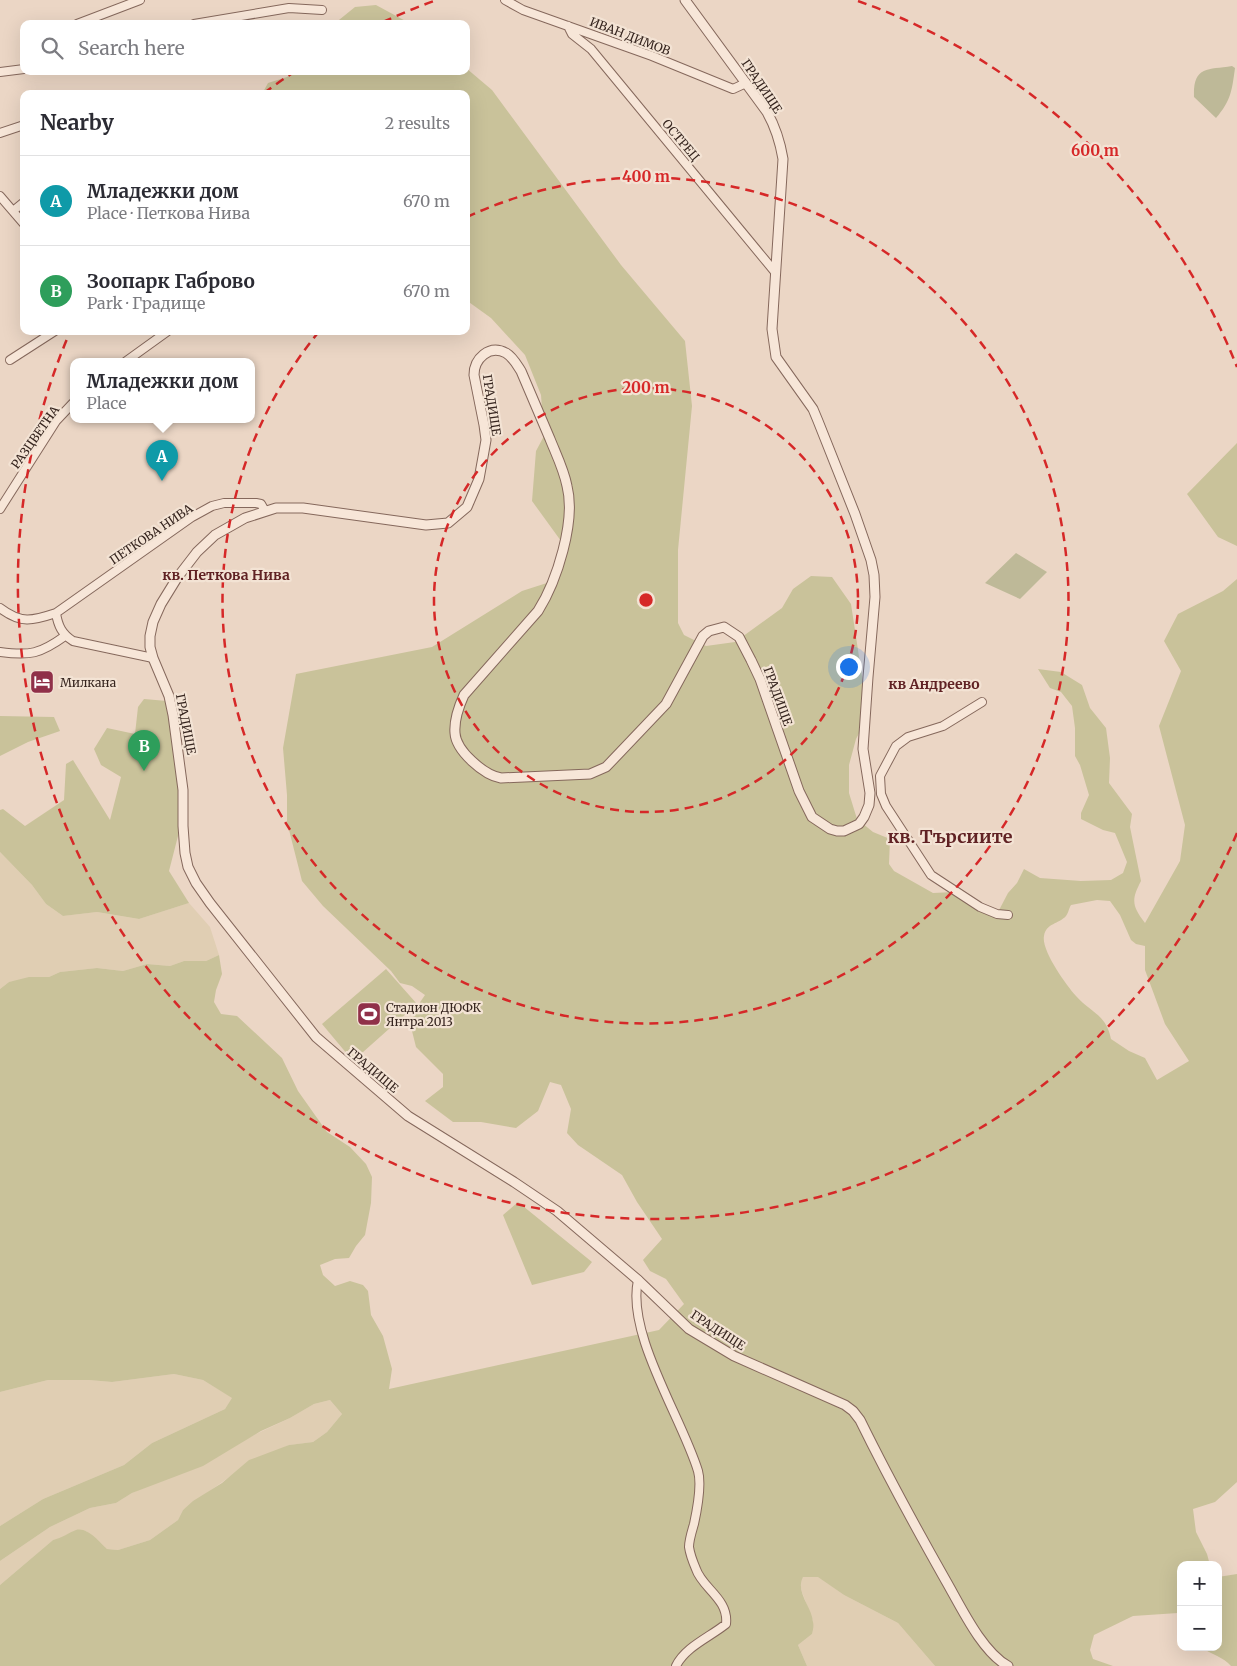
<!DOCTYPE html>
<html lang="en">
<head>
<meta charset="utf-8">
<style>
	:root { --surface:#fff; --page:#f2f2f3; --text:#2b2b33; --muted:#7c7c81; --line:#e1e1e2; --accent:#0b8043 }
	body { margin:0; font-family:Merriweather,serif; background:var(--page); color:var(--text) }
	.controls { position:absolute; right:15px; bottom:15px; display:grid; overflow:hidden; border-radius:10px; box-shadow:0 5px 20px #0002 }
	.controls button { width:45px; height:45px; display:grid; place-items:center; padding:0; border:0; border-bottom:1px solid var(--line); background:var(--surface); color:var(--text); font:25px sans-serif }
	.you { position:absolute; left:848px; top:666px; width:18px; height:18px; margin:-12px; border:4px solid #fff; border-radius:50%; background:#1a73e8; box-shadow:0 0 0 8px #1a73e833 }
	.badge { display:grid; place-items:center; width:32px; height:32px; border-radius:50%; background:var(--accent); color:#fff; font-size:16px; font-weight:700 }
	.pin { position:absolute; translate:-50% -41px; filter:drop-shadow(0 1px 2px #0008) }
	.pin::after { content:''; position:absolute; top:26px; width:18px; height:15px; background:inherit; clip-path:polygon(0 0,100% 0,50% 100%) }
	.popup { position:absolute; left:70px; top:358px; width:185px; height:65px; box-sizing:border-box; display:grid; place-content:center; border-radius:10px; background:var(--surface); filter:drop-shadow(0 1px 4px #0005); font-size:16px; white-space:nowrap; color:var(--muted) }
	.popup b { font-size:19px; color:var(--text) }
	.popup::after { content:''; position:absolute; left:50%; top:100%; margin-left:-10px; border:10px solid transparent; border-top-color:var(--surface) }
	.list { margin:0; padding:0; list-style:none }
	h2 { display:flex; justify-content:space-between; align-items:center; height:65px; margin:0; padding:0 20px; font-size:21px }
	h2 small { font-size:16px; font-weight:400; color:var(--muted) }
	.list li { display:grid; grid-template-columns:32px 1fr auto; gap:15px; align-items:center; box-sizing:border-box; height:90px; padding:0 20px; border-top:1px solid var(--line) }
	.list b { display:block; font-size:19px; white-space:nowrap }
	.list p { margin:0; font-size:16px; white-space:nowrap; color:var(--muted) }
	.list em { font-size:16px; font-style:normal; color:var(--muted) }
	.icon { flex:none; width:28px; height:28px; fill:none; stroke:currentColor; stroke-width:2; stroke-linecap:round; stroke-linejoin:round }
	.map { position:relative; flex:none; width:1237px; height:1666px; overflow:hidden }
	.search { position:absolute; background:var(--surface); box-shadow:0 5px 20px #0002; left:20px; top:20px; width:450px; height:55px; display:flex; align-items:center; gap:12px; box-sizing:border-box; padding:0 18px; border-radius:10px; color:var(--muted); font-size:19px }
	.panel { position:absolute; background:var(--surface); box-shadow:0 5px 20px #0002; left:20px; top:90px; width:450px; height:245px; border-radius:10px }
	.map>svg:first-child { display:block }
	.farmland { fill:#e0ceb3 }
	.green { fill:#c9c29a; fill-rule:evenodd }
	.cemetery { fill:#beb998 }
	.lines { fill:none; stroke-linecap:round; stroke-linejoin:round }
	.minor-casing { stroke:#85685c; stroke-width:10 }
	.tertiary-casing { stroke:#85685c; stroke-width:11 }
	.minor { stroke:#f7e6d8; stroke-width:8 }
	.tertiary { stroke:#f7e6d8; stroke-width:9 }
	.ring { fill:none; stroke:#d62828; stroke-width:2.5; stroke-dasharray:9 6 }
	.labels { text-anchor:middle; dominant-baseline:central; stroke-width:4.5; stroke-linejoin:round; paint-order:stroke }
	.street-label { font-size:12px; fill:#36251f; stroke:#f3e3d4 }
	.poi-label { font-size:12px; fill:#36251f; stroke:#f3e3d4; text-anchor:start }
	.neighbourhood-label { font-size:14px; font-weight:bold; fill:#602224; stroke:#f3e3d4 }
	.district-label { font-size:18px; font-weight:bold; fill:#602224; stroke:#f3e3d4 }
	.centre { fill:#d62828; stroke:#f3e3d4; stroke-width:2.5 }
	.ring-label { font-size:15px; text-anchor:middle; font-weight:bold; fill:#d62828; stroke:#f3e3d4; stroke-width:4.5; stroke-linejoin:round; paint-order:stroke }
</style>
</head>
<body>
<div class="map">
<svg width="1237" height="1666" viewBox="0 0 1237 1666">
	<rect width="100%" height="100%" fill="#ebd6c5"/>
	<path class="farmland" d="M 0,852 L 32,885 L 46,904 L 63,916 L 97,912 L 139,919 L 189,903 L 210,927 L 219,955 L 206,961 L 184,961 L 170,966 L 147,964 L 123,971 L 97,968 L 60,972 L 49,977 L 9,982 L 0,989 Z
		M 174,1374 L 203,1380 L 233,1398 L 225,1409 L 152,1443 L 124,1465 L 43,1499 L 0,1526 L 0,1392 L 48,1380 L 89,1380 L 112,1382 Z
		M 330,1400 L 342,1414 L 327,1432 L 313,1442 L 289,1445 L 232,1475 L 183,1510 L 178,1520 L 150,1540 L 118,1550 L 107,1549 L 86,1531 L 77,1530 L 62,1538 L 53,1540 L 0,1585 L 0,1561 L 50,1527 L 90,1508 L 116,1503 L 132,1493 L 290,1418 L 314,1404 Z
		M 803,1577 L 819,1577 L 844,1595 L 898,1623 L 935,1666 L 807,1666 L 798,1645 L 812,1634 L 813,1621 L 802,1592 L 800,1582 Z"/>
	<path class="green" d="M 376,5 L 411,24 L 334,24 L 355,7 Z
		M 466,68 L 492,90 L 621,265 L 685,341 L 692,406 L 678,550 L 678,623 L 684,635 L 706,646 L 735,642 L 782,608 L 793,589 L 811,576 L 832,577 L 851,604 L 868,716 L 856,739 L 849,765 L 849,793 L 857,819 L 873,832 L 890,839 L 889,864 L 894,871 L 933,893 L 954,892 L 973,907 L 997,914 L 1008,893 L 1017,883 L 1024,869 L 1040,878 L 1081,881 L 1111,880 L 1123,873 L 1127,862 L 1115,833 L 1103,830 L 1081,819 L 1081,813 L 1089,795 L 1080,765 L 1075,756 L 1075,728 L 1072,706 L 1061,692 L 1050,688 L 1038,669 L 1061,672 L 1082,685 L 1090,708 L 1106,728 L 1110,758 L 1109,783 L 1132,814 L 1130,827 L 1141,881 C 1131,900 1132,906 1145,923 L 1180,861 L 1185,825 L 1159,726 L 1181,671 L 1164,641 L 1178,614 L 1223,591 L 1237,579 L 1237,1482 L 1215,1502 L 1193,1509 L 1196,1532 L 1207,1554 L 1210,1565 L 1181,1565 L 1181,1615 L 1178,1613 L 1133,1616 L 1094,1635 L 1090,1650 L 1093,1659 L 1113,1666 L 935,1666 L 898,1623 L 844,1595 L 818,1577 L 803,1577 C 795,1592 812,1607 813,1622 C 814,1626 813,1630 812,1634 L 798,1645 L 807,1666 L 0,1666 L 0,1585 L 53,1540 C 62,1538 68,1533 76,1530 C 88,1527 99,1542 107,1549 L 118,1550 L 150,1540 L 178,1520 L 183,1510 L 193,1501 L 222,1483 L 249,1460 L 289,1445 L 313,1442 L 327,1432 L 342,1414 L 330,1400 L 314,1404 L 290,1418 L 261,1431 L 203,1466 L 132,1493 L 116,1503 L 90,1508 L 50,1527 L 0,1561 L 0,1526 L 43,1499 L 124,1465 L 152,1443 L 225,1409 L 232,1398 L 203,1380 L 174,1374 L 112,1382 L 89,1380 L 48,1380 L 0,1392 L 0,989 L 9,982 L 29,977 L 49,977 L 60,972 L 97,968 L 123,971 L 147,964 L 170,966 L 184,961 L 206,961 L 219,955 L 222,974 L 216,990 L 214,1002 L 221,1014 L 237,1016 L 282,1058 L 298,1091 L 327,1132 L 350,1147 L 366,1164 L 372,1177 L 371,1203 L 365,1235 L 356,1246 L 349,1258 L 335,1259 L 320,1265 L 323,1275 L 335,1286 L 350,1281 L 363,1285 L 368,1291 L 371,1315 L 383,1336 L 392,1369 L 389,1389 L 659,1330 L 684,1304 L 666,1279 L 650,1271 L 643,1260 L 662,1239 L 637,1202 L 622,1175 L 578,1145 L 567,1133 L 571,1109 L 561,1085 L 550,1082 L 538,1111 L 516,1128 L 481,1122 L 453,1122 L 425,1101 L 443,1087 L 443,1074 L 416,1047 L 412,1031 L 414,1011 L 425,995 L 412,986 L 400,983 L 391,971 L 323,906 L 302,881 L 287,822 L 287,795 L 283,748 L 296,674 L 432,647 L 522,591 L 550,582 L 566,558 L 561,541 L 532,501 L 536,451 L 544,436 L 541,395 L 525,355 L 491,318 L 466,300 L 466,94 L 262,94 L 268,83 L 287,77 L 294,71 L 466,71 ZM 1097,900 L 1110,901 L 1120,915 L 1131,940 L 1136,944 L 1145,946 L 1145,970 L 1165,1024 L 1189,1061 L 1157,1080 L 1145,1058 L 1129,1051 L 1111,1039 C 1106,1014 1091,1013 1076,996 C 1066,985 1041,950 1044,936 C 1046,923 1059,924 1066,916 C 1068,914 1069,908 1071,905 Z
		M 1237,443 L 1237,546 L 1218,537 L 1187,494 Z
		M 144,699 L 167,701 L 179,792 L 178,836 L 169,871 L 189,903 L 139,919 L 97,912 L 63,916 L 46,904 L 32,885 L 0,852 L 0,810 L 3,809 L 25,826 L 64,800 L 66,764 L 73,760 L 110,820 L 121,777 L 101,765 L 94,749 L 107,728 L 135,734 L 138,707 Z
		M 0,716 L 54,717 L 60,731 L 28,742 L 0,756 Z
		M 386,969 L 417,1004 L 353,1061 L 322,1024 Z
		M 518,1202 L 592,1262 L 584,1272 L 532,1285 L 503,1215 Z
		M 1237,1574 L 1237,1666 L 1231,1666 C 1224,1657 1210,1654 1201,1647 L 1218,1647 L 1218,1577 Z"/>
	<path class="cemetery" d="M 1232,66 L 1235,68 C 1232,90 1231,101 1216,118 L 1194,97 C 1193,66 1207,70 1232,66 Z
		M 1016,553 L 1047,572 L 1020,599 L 985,583 Z"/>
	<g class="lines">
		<defs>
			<path id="minor" d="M 505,0 L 523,10 L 652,56 L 733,89 L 746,83
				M 77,24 L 140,0
				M 194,24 L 289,8 L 322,10
				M 568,26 L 572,34 L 591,49 L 775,272
				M 0,72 L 24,69
				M 0,133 L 24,125
				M 0,196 L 24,224
				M 13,211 L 24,202
				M 10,360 L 55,331
				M 125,362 L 168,331
				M 0,509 L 56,421 L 73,403
				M 0,608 C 21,624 32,621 56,613 L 192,517 L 212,506 L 224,503 L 256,503 L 261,504 L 265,511
				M 56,613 C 58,626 62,634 73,641 L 153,658
				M 0,652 C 30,656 40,654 65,636
				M 982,702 L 943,726 L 908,737 L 896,746 L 880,776 L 881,794 L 886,806 L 931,875 L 980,907 L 997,914 L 1008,915
				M 638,1280 C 626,1334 682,1418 698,1471 C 702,1485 697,1510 694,1524 C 692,1531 689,1540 689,1547 C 690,1554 693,1562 696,1569 C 702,1588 729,1599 726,1624 C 710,1637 685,1647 676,1666"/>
			<path id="tertiary" d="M 685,0 L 767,112 C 776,128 780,141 783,159 L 772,329 L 776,357 L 813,409 L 818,421 L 855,514 L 871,560 L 874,575 L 875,597 L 868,677 L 863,749 L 870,793 L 869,805 L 864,817 L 859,824 L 844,831 L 837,831 L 830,829 L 812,817 L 799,791 L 760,679 L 751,660 L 739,637 L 724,627 L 709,631 L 703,636 L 666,704 L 606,767 L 590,774 L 501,778 C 484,775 456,751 455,733 C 454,721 459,706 464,695 L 538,611 C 557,581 576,521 567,486 C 564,470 556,454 550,439 C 540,416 531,394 521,371 C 517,365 513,357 506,353 C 489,344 474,359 474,375 L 484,425 L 486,440 L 483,457 L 479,479 L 467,507 L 448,523 L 426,525 L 303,508 L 276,508 L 245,518 L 215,535 L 197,552 L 177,578 L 161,604 L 153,622 L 150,636 L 150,647 L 153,658 L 169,696 L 173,715 L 183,790 L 183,826 L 185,853 L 188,867 L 196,883 L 210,903 L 316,1037 L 408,1116 L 514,1182 L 557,1211 L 638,1280 L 689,1329 L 734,1356 L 845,1405 L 853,1411 L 860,1420 C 887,1475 916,1528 946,1581 C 961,1607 982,1652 1008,1666"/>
		</defs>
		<use href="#minor" class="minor-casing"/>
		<use href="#tertiary" class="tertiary-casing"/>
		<use href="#minor" class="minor"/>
		<use href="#tertiary" class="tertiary"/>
	</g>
	<g class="ring">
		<circle cx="646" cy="600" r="212"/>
		<path d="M467 217A423 423 0 1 1 317 334"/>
		<path d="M1237 833A635 635 0 1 1 70 332M264 93A635 635 0 0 1 291 74M383 22A635 635 0 0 1 434 1M858 1A635 635 0 0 1 1237 367"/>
	</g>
	<defs>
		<symbol id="hotel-square" viewBox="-11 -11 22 22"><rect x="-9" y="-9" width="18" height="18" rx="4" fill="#903049" stroke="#f3e3d4"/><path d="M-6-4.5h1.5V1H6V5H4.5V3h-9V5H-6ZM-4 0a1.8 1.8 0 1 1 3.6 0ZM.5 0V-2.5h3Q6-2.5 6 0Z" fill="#fff"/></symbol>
		<symbol id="stadium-square" viewBox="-11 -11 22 22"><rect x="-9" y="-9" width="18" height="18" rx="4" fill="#903049" stroke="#f3e3d4"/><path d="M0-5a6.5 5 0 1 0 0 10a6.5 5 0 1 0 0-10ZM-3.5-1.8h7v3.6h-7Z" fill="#fff"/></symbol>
	</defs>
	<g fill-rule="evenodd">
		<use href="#hotel-square" x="28" y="668" width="28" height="28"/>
		<use href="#stadium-square" x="355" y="1000" width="28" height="28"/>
	</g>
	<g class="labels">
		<g class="street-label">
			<text transform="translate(630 36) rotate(21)">ИВАН ДИМОВ</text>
			<text transform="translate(762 86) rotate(56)">ГРАДИЩЕ</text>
			<text transform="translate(681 140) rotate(50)">ОСТРЕЦ</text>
			<text transform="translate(492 405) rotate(81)">ГРАДИЩЕ</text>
			<text transform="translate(35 437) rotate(-55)">РАЗЦВЕТНА</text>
			<text transform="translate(151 534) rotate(-34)">ПЕТКОВА НИВА</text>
			<text transform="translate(778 696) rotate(70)">ГРАДИЩЕ</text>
			<text transform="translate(186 724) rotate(79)">ГРАДИЩЕ</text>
			<text transform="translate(373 1070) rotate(40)">ГРАДИЩЕ</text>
			<text transform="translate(718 1330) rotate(33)">ГРАДИЩЕ</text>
		</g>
		<g class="poi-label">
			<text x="60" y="682">Милкана</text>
			<text x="386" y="1007">Стадион ДЮФК<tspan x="386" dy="14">Янтра 2013</tspan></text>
		</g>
		<g class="neighbourhood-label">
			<text x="226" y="575">кв. Петкова Нива</text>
			<text x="934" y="684">кв Андреево</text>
		</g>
		<g class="district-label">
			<text x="950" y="836">кв. Търсиите</text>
		</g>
	</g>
	<circle cx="646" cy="600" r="8" class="centre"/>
	<g class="ring-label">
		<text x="1095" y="156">600 m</text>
		<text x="646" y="182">400 m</text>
		<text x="646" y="393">200 m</text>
	</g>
</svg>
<div class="controls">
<button>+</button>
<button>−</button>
</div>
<div class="you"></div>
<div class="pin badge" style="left:162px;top:481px;background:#0f9aa8">A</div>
<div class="popup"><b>Младежки дом</b>Place</div>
<div class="pin badge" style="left:144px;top:771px;background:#2e9e5b">B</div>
<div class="search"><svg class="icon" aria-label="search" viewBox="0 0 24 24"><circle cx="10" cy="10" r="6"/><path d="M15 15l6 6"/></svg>Search here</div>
<section class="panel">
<h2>Nearby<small>2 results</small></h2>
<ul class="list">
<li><span class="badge" style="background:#0f9aa8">A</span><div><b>Младежки дом</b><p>Place · Петкова Нива</p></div><em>670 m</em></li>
<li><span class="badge" style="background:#2e9e5b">B</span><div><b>Зоопарк Габрово</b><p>Park · Градище</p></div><em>670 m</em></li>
</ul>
</section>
</div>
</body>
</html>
